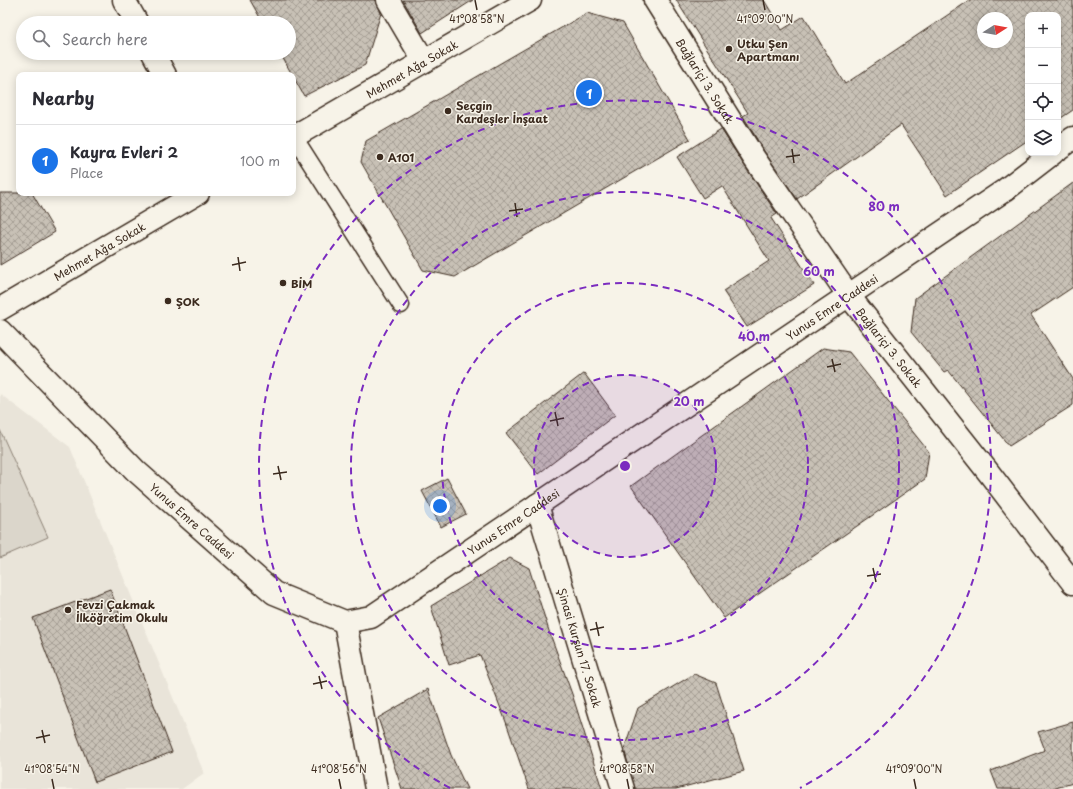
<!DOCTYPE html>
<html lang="en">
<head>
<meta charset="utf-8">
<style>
	:root { --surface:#fff; --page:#f2f2f3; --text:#2b2b33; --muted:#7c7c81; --line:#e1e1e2; --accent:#1a73e8 }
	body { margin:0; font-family:"Playpen Sans",sans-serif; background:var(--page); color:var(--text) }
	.controls { position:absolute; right:12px; top:12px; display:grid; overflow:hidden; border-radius:8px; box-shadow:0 2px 10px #0003 }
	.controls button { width:36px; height:36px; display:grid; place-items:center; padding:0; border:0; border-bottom:1px solid var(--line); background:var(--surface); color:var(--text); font:20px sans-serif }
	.compass { position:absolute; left:977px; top:12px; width:36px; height:36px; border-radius:50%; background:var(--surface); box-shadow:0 2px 10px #0003; rotate:79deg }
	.you { position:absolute; left:440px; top:506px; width:14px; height:14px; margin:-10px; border:3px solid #fff; border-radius:50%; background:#1a73e8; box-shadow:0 0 0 6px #1a73e833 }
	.badge { display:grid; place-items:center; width:26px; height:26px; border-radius:50%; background:var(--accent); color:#fff; font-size:13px; font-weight:700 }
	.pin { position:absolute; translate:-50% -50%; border:2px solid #fff; box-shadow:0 1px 4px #0006 }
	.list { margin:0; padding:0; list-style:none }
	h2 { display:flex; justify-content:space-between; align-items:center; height:52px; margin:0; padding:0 16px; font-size:17px }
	h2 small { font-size:13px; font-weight:400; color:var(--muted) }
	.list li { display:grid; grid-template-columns:26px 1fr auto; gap:12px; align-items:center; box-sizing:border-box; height:72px; padding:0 16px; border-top:1px solid var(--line) }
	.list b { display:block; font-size:15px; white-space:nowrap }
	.list p { margin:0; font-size:13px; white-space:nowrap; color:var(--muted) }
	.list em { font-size:13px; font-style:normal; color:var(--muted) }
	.icon { flex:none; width:22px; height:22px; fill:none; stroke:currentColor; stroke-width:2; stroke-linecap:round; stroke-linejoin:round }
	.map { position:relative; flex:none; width:1073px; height:789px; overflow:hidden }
	.search { position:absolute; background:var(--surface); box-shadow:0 2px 10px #0003; left:16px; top:16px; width:280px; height:44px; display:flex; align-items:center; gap:10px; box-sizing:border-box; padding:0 14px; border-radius:22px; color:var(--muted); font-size:15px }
	.panel { position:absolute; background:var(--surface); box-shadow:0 2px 10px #0003; left:16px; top:72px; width:280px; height:124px; border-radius:8px }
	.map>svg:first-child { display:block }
	.built { fill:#e9e4d9 }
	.park { fill:#dbd6cb; stroke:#8b8074 }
	.building { fill:url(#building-cross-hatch); stroke:#3b2a1e; fill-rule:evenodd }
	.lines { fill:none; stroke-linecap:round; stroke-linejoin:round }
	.lane-casing { stroke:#3b2a1e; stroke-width:19 }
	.street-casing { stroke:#3b2a1e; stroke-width:25 }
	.secondary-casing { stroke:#3b2a1e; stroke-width:25 }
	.lane { stroke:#f7f3e8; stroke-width:16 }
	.street { stroke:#f7f3e8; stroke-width:22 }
	.secondary { stroke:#f7f3e8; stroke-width:22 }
	.ticks { fill:none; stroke:#3b2a1e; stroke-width:1.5 }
	.ring { fill:none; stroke:#7b2cbf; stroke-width:2; stroke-dasharray:7 5 }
	.poi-dot { fill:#3b2a1e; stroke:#f7f3e8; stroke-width:1.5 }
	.labels { text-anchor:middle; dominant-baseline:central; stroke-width:3; stroke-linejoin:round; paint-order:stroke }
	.poi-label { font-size:11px; font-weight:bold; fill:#3b2a1e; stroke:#f7f3e8; text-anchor:start }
	.street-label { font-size:11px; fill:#3b2a1e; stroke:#f7f3e8 }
	.ticks-label { font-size:10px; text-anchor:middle; fill:#3b2a1e; stroke:#f7f3e8; stroke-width:3; stroke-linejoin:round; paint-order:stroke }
	.centre { fill:#7b2cbf; stroke:#f7f3e8; stroke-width:2 }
	.ring-label { font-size:12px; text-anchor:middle; font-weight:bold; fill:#7b2cbf; stroke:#f7f3e8; stroke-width:3; stroke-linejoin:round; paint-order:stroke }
</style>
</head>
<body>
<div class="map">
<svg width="1073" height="789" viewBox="0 0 1073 789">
	<defs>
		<pattern id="building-cross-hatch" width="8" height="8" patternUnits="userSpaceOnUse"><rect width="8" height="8" fill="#c8c1b6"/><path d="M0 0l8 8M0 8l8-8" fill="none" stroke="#a49d93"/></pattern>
	</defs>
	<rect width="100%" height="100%" fill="#f7f3e8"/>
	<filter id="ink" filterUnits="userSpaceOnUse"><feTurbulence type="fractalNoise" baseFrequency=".025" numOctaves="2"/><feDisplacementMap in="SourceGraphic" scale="8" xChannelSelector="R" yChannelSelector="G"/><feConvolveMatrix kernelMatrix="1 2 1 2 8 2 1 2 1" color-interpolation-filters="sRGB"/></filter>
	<g filter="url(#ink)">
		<path class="built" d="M 0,394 L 70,447 L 204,773 L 182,789 L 0,789 Z"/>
		<path class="park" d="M 0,430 L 48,537 L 0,558 Z"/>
		<path class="building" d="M 250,0 L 376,0 L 381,13 L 365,65 L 304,96 L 280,53 L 289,53 L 289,23 L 263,23 Z
			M 403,0 L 473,0 L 422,33 Z
			M 676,0 L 764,0 L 782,30 L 804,16 L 845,84 L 970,0 L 1073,0 L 1073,110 L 1058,120 L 1058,15 L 1028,15 L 1028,140 L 947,195 L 901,125 L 797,199 L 764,151 L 743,116 L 748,113 ZM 983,18 L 1007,18 L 1007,42 L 983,42 Z
			M 587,13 L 623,23 L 690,139 L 455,277 L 423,270 L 361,162 L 366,141 Z
			M 721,129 L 744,165 L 777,214 L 771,218 L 814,285 L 747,327 L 723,291 L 769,261 L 722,186 L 703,198 L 677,157 Z
			M 1073,183 L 1073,287 L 1031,315 L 1073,379 L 1073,405 L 1009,446 L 948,370 L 944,372 L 911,332 L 915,298 Z
			M 0,193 L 32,193 L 55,232 L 0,265 Z
			M 823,348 L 849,352 L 929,452 L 925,479 L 724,618 L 631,486 Z
			M 584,373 L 615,415 L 538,474 L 506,433 Z
			M 447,478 L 466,514 L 441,527 L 422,491 Z
			M 510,558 L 529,568 L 549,631 L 572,694 L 602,789 L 529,789 L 506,722 L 480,655 L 449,665 L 431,606 Z
			M 110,589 L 172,752 L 95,782 L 33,618 Z
			M 694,674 L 716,683 L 744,771 L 676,789 L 635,789 L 624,749 L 638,708 Z
			M 428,689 L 451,755 L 467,789 L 402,789 L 378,718 Z
			M 1073,722 L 1073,783 L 1052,789 L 998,789 L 991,771 L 1045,750 L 1038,732 Z"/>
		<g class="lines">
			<defs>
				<path id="lane" d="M 294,137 L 401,305"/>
				<g id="street">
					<path d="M 124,0 L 137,23"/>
					<path d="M 388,0 L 424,61"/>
					<path id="s1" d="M 655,0 L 754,158 L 849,296 L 989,473 L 1073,583"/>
					<path d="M 153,53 L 165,75"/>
					<path id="s2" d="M 293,137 L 530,0"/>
					<path id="s3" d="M 0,309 L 198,193"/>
					<path id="s4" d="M 537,505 L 623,789"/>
					<path d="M 345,622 L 376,789"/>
				</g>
				<g id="secondary">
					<path d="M 1058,149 L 1073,138"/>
					<path id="s5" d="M 0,331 L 136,471 L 274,593 L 345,622 L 371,617 L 1005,190 L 1053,153"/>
				</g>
			</defs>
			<use href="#lane" class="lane-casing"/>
			<use href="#street" class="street-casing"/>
			<use href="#secondary" class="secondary-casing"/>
			<use href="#lane" class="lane"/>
			<use href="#street" class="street"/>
			<use href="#secondary" class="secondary"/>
		</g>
	</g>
	<path class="ticks" d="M 475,0 L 477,10M 763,0 L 765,10M 792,149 L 794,163M 786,157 L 800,155M 515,203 L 517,217M 509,211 L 523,209M 238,257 L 240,271M 232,265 L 246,262M 832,359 L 835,372M 827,367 L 841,364M 555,412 L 558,426M 550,421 L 564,418M 278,466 L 281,480M 273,474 L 287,472M 873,568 L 876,582M 867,576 L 881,574M 596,622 L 599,636M 590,630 L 604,627M 319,676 L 322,689M 313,684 L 327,681M 42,730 L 45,743M 36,738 L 50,735M 52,779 L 54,789M 339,779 L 341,789M 627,779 L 629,789M 914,779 L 916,789"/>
	<circle cx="625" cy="466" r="91" fill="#7b2cbf" fill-opacity=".12"/>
	<g class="ring">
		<circle cx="625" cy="466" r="91"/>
		<circle cx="625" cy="466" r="183"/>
		<circle cx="625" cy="466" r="274"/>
		<path d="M450 788A366 366 0 1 1 800 788"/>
	</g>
	<g class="poi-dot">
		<circle cx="729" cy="49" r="4"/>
		<circle cx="448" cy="111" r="4"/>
		<circle cx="380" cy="157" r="4"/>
		<circle cx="283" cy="283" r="4"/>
		<circle cx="168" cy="301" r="4"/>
		<circle cx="68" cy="610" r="4"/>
	</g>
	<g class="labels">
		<g class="poi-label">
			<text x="737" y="43">Utku Şen<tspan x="737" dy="13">Apartmanı</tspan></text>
			<text x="456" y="105">Seçgin<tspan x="456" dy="13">Kardeşler İnşaat</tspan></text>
			<text x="388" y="157">A101</text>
			<text x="291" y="283">BİM</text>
			<text x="176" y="301">ŞOK</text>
			<text x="76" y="604">Fevzi Çakmak<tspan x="76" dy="13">İlköğretim Okulu</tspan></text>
		</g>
		<g class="street-label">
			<text stroke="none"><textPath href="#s2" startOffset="137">Mehmet Ağa Sokak</textPath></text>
			<text stroke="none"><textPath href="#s1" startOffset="95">Bağlariçi 3. Sokak</textPath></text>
			<text stroke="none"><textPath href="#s3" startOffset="115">Mehmet Ağa Sokak</textPath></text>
			<text stroke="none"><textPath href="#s5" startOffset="1038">Yunus Emre Caddesi</textPath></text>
			<text stroke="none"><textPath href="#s1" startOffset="419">Bağlariçi 3. Sokak</textPath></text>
			<text stroke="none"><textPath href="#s5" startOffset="270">Yunus Emre Caddesi</textPath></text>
			<text stroke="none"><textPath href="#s5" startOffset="654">Yunus Emre Caddesi</textPath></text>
			<text stroke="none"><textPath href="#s4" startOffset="149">Şinasi Kurşun 17. Sokak</textPath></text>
		</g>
	</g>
	<g class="ticks-label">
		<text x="477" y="23">41°08'58"N</text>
		<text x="765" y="23">41°09'00"N</text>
		<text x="52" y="773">41°08'54"N</text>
		<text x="339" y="773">41°08'56"N</text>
		<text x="627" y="773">41°08'58"N</text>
		<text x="914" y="773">41°09'00"N</text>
	</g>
	<circle cx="625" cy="466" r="6" class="centre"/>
	<g class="ring-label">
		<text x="884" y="211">80 m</text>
		<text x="819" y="276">60 m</text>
		<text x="754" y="341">40 m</text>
		<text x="689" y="406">20 m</text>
	</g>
</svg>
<div class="controls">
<button>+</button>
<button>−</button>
<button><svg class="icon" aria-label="locate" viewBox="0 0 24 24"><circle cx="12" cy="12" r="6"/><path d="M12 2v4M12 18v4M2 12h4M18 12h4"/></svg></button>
<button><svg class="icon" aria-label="layers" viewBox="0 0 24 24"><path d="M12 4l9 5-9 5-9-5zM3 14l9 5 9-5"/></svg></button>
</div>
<svg class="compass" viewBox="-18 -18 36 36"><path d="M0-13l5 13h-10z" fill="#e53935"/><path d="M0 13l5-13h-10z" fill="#7c7c81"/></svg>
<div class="you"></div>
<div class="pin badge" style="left:589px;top:93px">1</div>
<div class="search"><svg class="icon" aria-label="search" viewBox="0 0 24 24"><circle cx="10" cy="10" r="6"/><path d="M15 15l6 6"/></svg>Search here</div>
<section class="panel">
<h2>Nearby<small></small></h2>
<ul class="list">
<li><span class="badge">1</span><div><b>Kayra Evleri 2</b><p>Place</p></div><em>100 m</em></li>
</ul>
</section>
</div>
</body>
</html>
